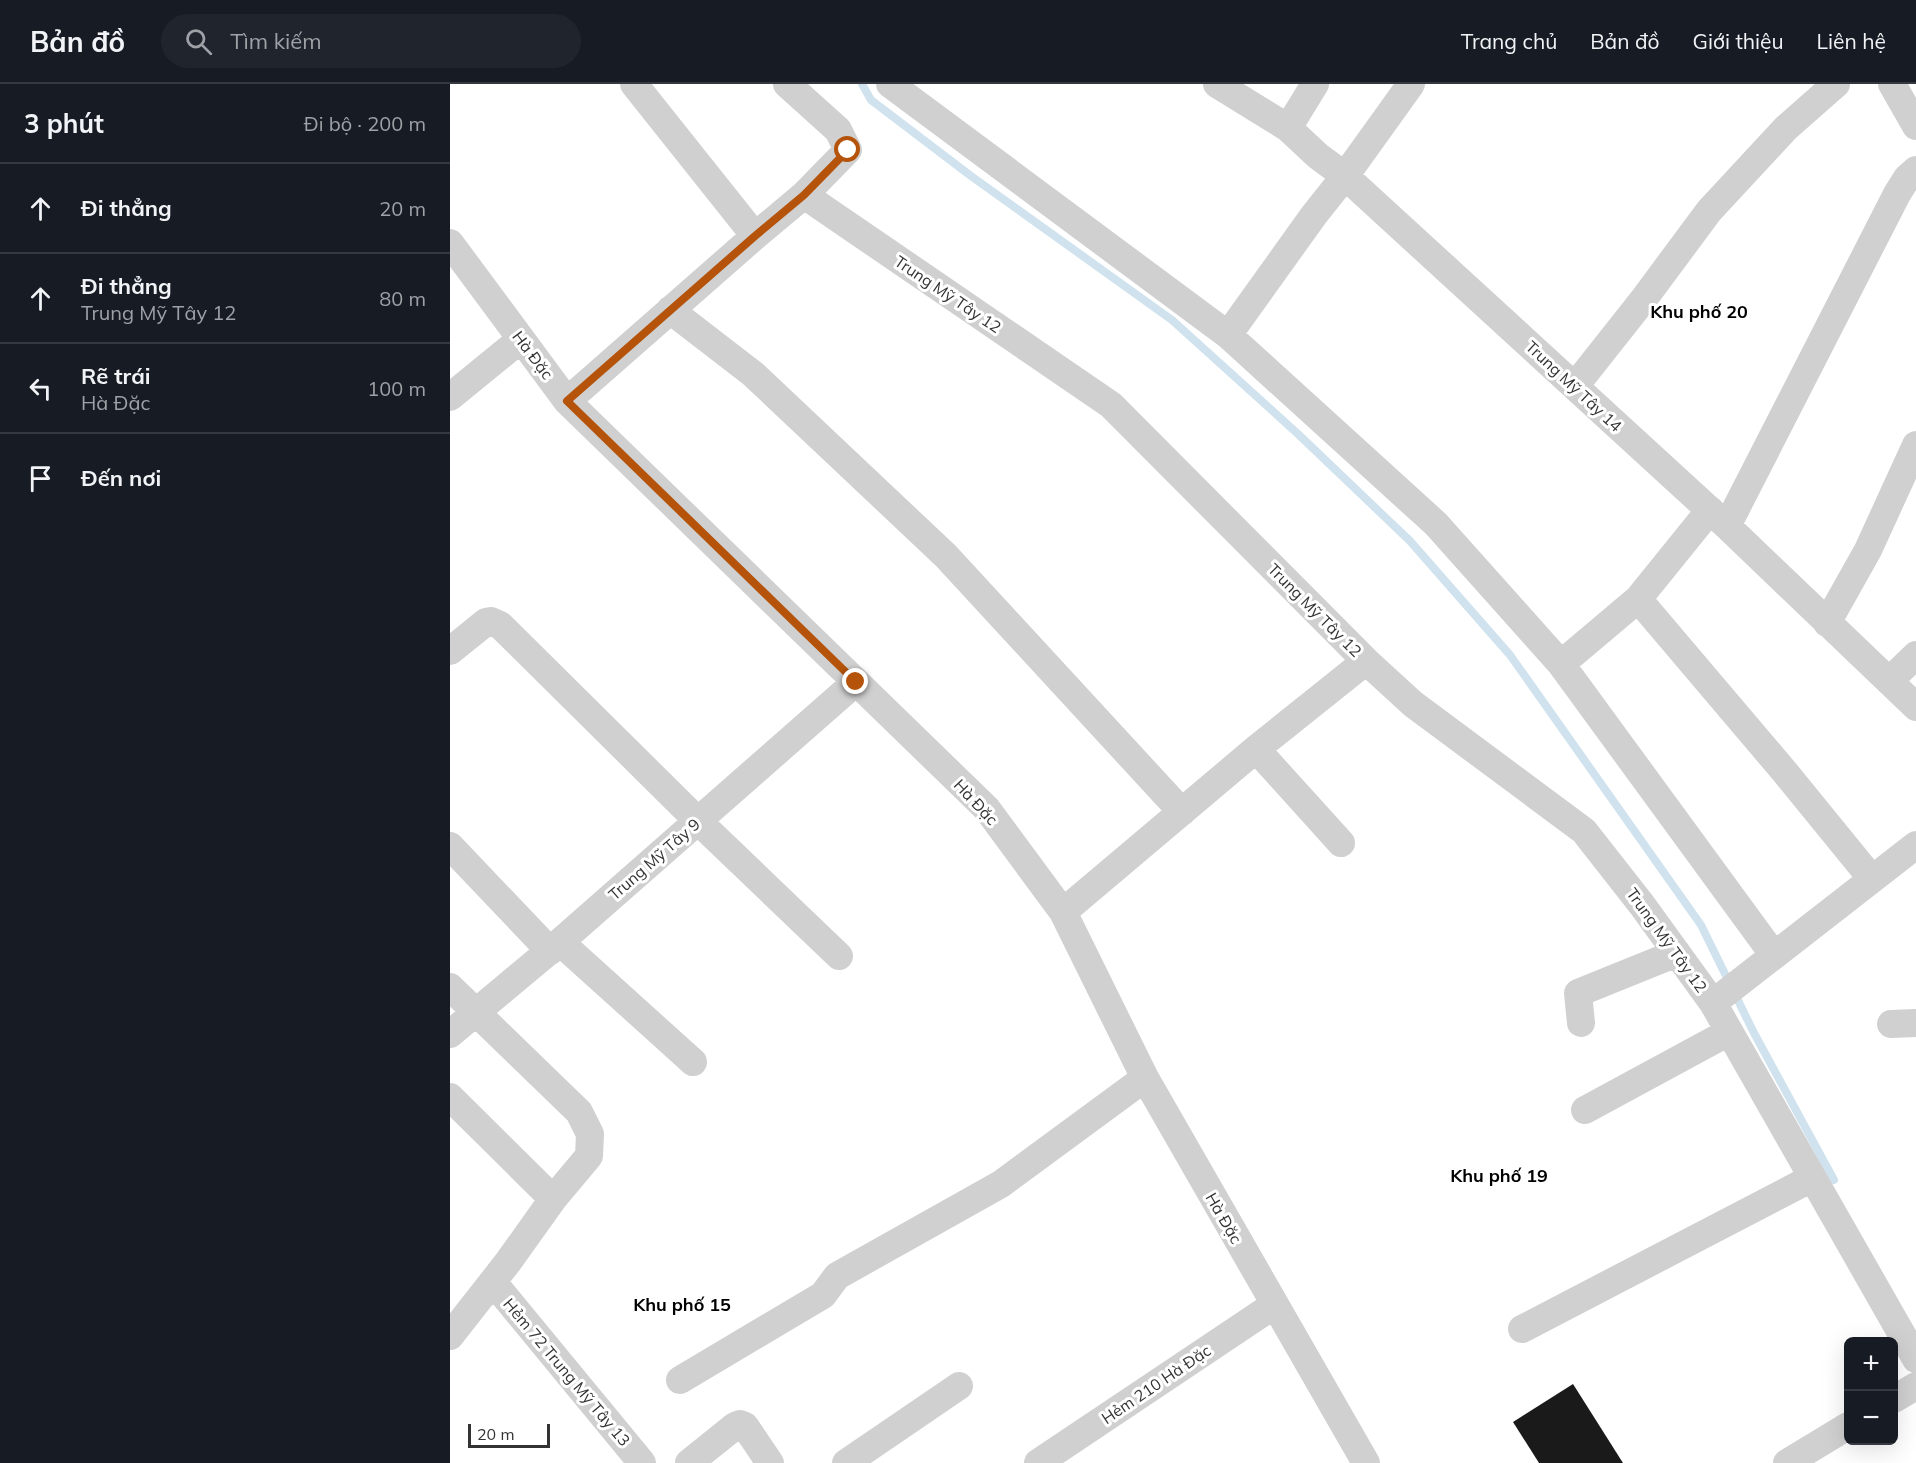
<!DOCTYPE html>
<html lang="vi">
<head>
<meta charset="utf-8">
<style>
	:root { --surface:#171b24; --page:#20242c; --text:#f1f3f6; --muted:#9ea1a6; --line:#363941 }
	body { margin:0; font-family:Mulish,sans-serif; background:var(--page); color:var(--text) }
	.controls { position:absolute; right:18px; bottom:18px; display:grid; overflow:hidden; border-radius:9px; box-shadow:0 6px 24px #0002 }
	.controls button { width:54px; height:54px; display:grid; place-items:center; padding:0; border:0; border-bottom:2px solid var(--line); background:var(--surface); color:var(--text); font:30px sans-serif }
	.scale { position:absolute; left:18px; bottom:15px; width:82px; box-sizing:border-box; padding-left:6px; border:3px solid #333; border-top:0; font-size:16px; line-height:21px; white-space:nowrap; color:#333; -webkit-text-stroke:4px #fff; paint-order:stroke }
	.stop { position:absolute; width:18px; height:18px; margin:-14px; border:4px solid #b45309; border-radius:50%; background:#fff }
	.stop.end { background:#b45309; border-color:#fff; box-shadow:0 2px 6px #0008 }
	.list { margin:0; padding:0; list-style:none }
	h2 { display:flex; justify-content:space-between; align-items:center; height:78px; margin:0; padding:0 24px; font-size:26px }
	h2 small { font-size:20px; font-weight:400; color:var(--muted) }
	.list li { display:grid; grid-template-columns:39px 1fr auto; gap:18px; align-items:center; box-sizing:border-box; height:90px; padding:0 24px; border-top:2px solid var(--line) }
	.list b { display:block; font-size:22px; white-space:nowrap }
	.list p { margin:0; font-size:20px; white-space:nowrap; color:var(--muted) }
	.list em { font-size:20px; font-style:normal; color:var(--muted) }
	.icon { flex:none; width:33px; height:33px; fill:none; stroke:currentColor; stroke-width:2; stroke-linecap:round; stroke-linejoin:round }
	.map { position:relative; flex:none; width:1466px; height:1379px; overflow:hidden }
	header { display:flex; align-items:center; gap:36px; box-sizing:border-box; height:84px; padding:0 30px; background:var(--surface); border-bottom:2px solid var(--line) }
	header strong { font-size:28px }
	nav { display:flex; gap:33px; margin-inline-start:auto; font-size:21px }
	.search { width:420px; height:54px; background:var(--page); display:flex; align-items:center; gap:15px; box-sizing:border-box; padding:0 21px; border-radius:33px; color:var(--muted); font-size:22px }
	main { display:flex }
	aside { flex:1; background:var(--surface) }
	.map>svg:first-child { display:block }
	.lines { fill:none; stroke-linecap:round; stroke-linejoin:round }
	.stream { stroke:#cfe2ee; stroke-width:8 }
	.building { fill:#1a1a1a }
	.minor { stroke:#d0d0d0; stroke-width:28 }
	.route { stroke:#b45309; stroke-width:8 }
	.labels { text-anchor:middle; dominant-baseline:central; stroke-width:6; stroke-linejoin:round; paint-order:stroke }
	.street-label { font-size:16px; fill:#333; stroke:#fff }
	.neighbourhood-label { font-size:18px; font-weight:bold; fill:#000; stroke:#fff }
</style>
</head>
<body>
<header>
<strong>Bản đồ</strong>
<div class="search"><svg class="icon" aria-label="search" viewBox="0 0 24 24"><circle cx="10" cy="10" r="6"/><path d="M15 15l6 6"/></svg>Tìm kiếm</div>
<nav><a>Trang chủ</a><a>Bản đồ</a><a>Giới thiệu</a><a>Liên hệ</a></nav>
</header>
<main>
<aside>
<h2>3 phút<small>Đi bộ · 200 m</small></h2>
<ul class="list">
<li><svg class="icon" aria-label="ahead" viewBox="0 0 24 24"><path d="M12 20V5M6 11l6-6 6 6"/></svg><div><b>Đi thẳng</b></div><em>20 m</em></li>
<li><svg class="icon" aria-label="ahead" viewBox="0 0 24 24"><path d="M12 20V5M6 11l6-6 6 6"/></svg><div><b>Đi thẳng</b><p>Trung Mỹ Tây 12</p></div><em>80 m</em></li>
<li><svg class="icon" aria-label="left" viewBox="0 0 24 24"><path d="M17 20v-9H6M10 6l-5 5 5 5"/></svg><div><b>Rẽ trái</b><p>Hà Đặc</p></div><em>100 m</em></li>
<li><svg class="icon" aria-label="arrive" viewBox="0 0 24 24"><path d="M6 21V4h12l-3 4 3 4H6"/></svg><div><b>Đến nơi</b></div></li>
</ul>
</aside>
<div class="map">
<svg width="1466" height="1379" viewBox="0 0 1466 1379">
	<rect width="100%" height="100%" fill="#fff"/>
	<g class="lines">
		<path class="stream" d="M 412,0 L 421,16 L 521,92 L 722,236 L 848,350 L 960,457 L 1060,571 L 1251,841 L 1304,949 L 1384,1096"/>
	</g>
	<path class="building" d="M 1123,1300 L 1173,1379 L 1089,1379 L 1063,1338 Z"/>
	<g class="lines">
		<path class="minor" d="M 184,0 L 305,152
			M 337,0 L 388,46 L 398,66 L 354,111
			M 440,0 L 778,251 L 986,440 L 1111,580 L 1188,515
			M 767,0 L 838,44 L 868,72 L 895,92 L 1277,442 L 1466,623
			M 1442,0 L 1466,42
			M 838,44 L 865,0
			M 0,159 L 117,317 L 537,725 L 613,828 L 695,994 L 916,1379
			M 220,226 L 303,290 L 496,472 L 732,728
			M 778,251 L 864,131 L 895,92 L 961,0
			M 1125,302 L 1193,216 L 1259,127 L 1336,44 L 1386,0
			M 0,313 L 71,255
			M 117,317 L 305,152 L 354,111 L 661,321 L 916,577 L 963,620 L 1134,747 L 1192,821 L 1263,919 L 1466,1275
			M 1260,426 L 1188,515 L 1334,687 L 1422,795
			M 1277,442 L 1447,110 L 1457,94 L 1466,86
			M 1377,539 L 1418,466 L 1466,361
			M 0,567 L 36,538 L 41,537 L 50,541 L 248,737 L 389,872
			M 1111,580 L 1323,870
			M 1439,597 L 1466,571
			M 806,665 L 891,759
			M 0,762 L 100,867
			M 613,828 L 806,665 L 916,577
			M 110,858 L 243,978
			M 0,903 L 129,1028 L 140,1050 L 139,1072 L 103,1115 L 58,1178 L 0,1252
			M 1263,919 L 1466,761
			M 1131,939 L 1128,909 L 1227,869
			M 1441,940 L 1466,939
			M 0,950 L 110,858 L 406,598
			M 0,1013 L 103,1115
			M 1135,1026 L 1279,948
			M 43,1198 L 192,1379
			M 1072,1245 L 1362,1094
			M 230,1296 L 373,1211 L 387,1192 L 551,1100 L 695,994
			M 1444,1315 L 1466,1302
			M 239,1379 L 285,1342 L 290,1340 L 295,1342 L 320,1379
			M 396,1379 L 509,1302
			M 588,1379 L 824,1221
			M 1337,1379 L 1398,1342"/>
	</g>
	<g class="lines">
		<path class="route" d="M 398,66 L 354,111 L 305,152 L 117,317 L 406,598"/>
	</g>
	<g class="labels">
		<g class="street-label">
			<text transform="translate(498 210) rotate(34)">Trung Mỹ Tây 12</text>
			<text transform="translate(83 271) rotate(53)">Hà Đặc</text>
			<text transform="translate(1124 302) rotate(43)">Trung Mỹ Tây 14</text>
			<text transform="translate(865 526) rotate(45)">Trung Mỹ Tây 12</text>
			<text transform="translate(526 718) rotate(47)">Hà Đặc</text>
			<text transform="translate(204 775) rotate(-41)">Trung Mỹ Tây 9</text>
			<text transform="translate(1217 856) rotate(54)">Trung Mỹ Tây 12</text>
			<text transform="translate(774 1134) rotate(60)">Hà Đặc</text>
			<text transform="translate(117 1288) rotate(50)">Hẻm 72 Trung Mỹ Tây 13</text>
			<text transform="translate(706 1300) rotate(-34)">Hẻm 210 Hà Đặc</text>
		</g>
		<g class="neighbourhood-label">
			<text x="1249" y="227">Khu phố 20</text>
			<text x="1049" y="1091">Khu phố 19</text>
			<text x="232" y="1220">Khu phố 15</text>
		</g>
	</g>
</svg>
<div class="controls">
<button>+</button>
<button>−</button>
</div>
<div class="scale">20 m</div>
<div class="stop" style="left:398px;top:66px"></div>
<div class="stop end" style="left:406px;top:598px"></div>
</div>
</main>
</body>
</html>
